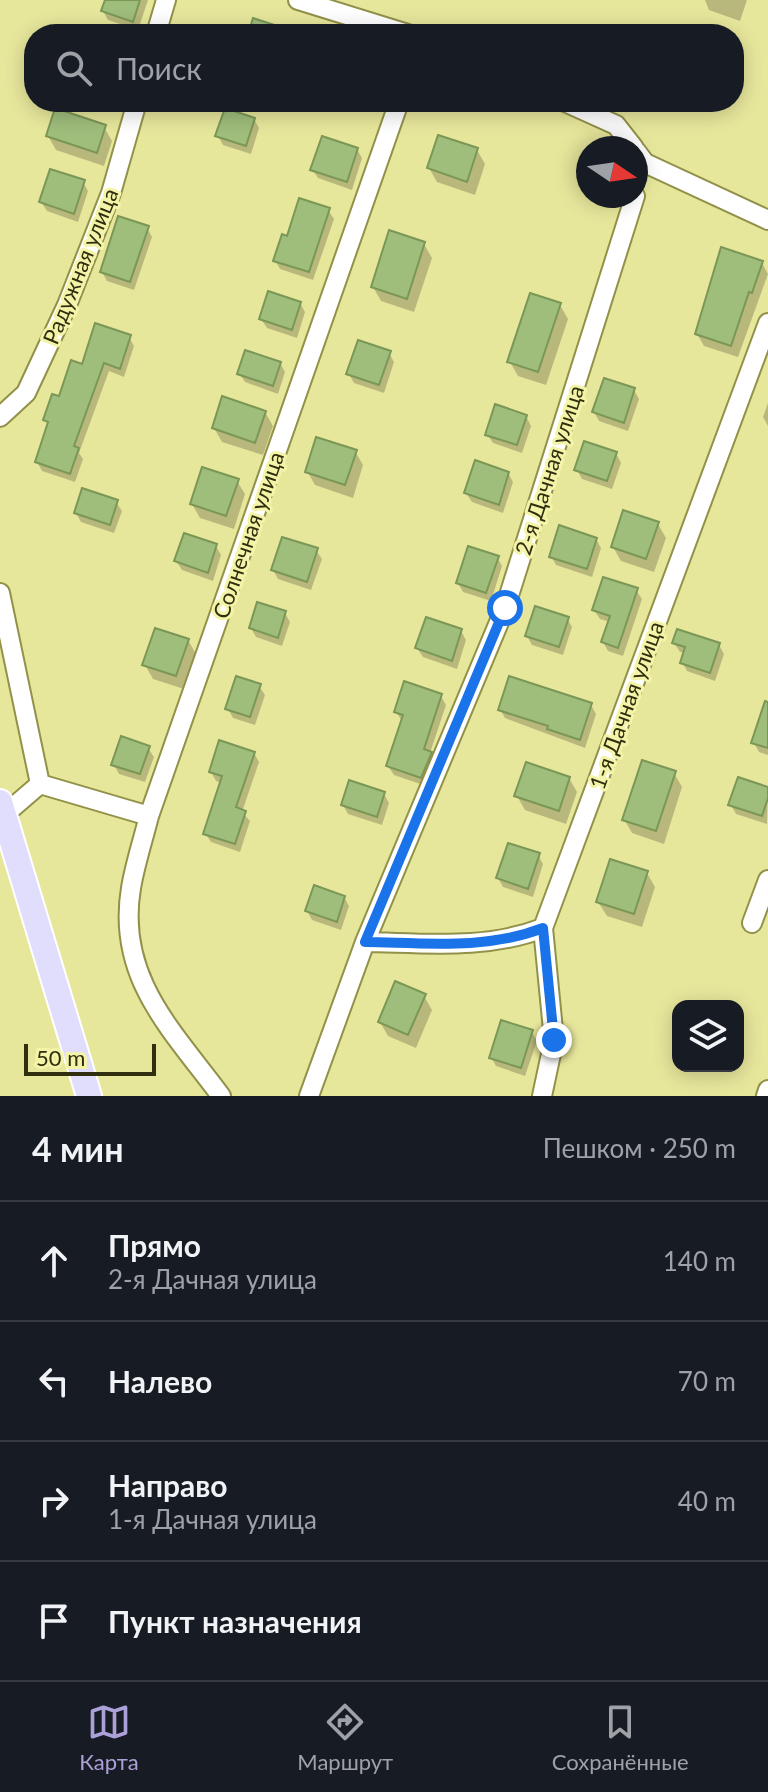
<!DOCTYPE html>
<html lang="ru">
<head>
<meta charset="utf-8">
<style>
	:root { --surface:#171b24; --page:#20242c; --text:#f1f3f6; --muted:#9ea1a6; --line:#363941; --accent:#aca0d8 }
	body { margin:0; font-family:Lato,sans-serif; background:var(--page); color:var(--text) }
	.controls { position:absolute; right:24px; bottom:24px; display:grid; overflow:hidden; border-radius:16px; box-shadow:0 4px 20px #0003 }
	.controls button { width:72px; height:72px; display:grid; place-items:center; padding:0; border:0; border-bottom:2px solid var(--line); background:var(--surface); color:var(--text); font:40px sans-serif }
	.compass { position:absolute; left:576px; top:136px; width:72px; height:72px; border-radius:50%; background:var(--surface); box-shadow:0 4px 20px #0003; rotate:103deg }
	.scale { position:absolute; left:24px; bottom:20px; width:132px; box-sizing:border-box; padding-left:8px; border:4px solid #2f2f10; border-top:0; font-size:22px; line-height:28px; white-space:nowrap; color:#2f2f10; -webkit-text-stroke:6px #f4f4a9; paint-order:stroke }
	.stop { position:absolute; width:24px; height:24px; margin:-18px; border:6px solid #1a73e8; border-radius:50%; background:#fff }
	.stop.end { background:#1a73e8; border-color:#fff; box-shadow:0 2px 8px #0008 }
	.list { margin:0; padding:0; list-style:none }
	h2 { display:flex; justify-content:space-between; align-items:center; height:104px; margin:0; padding:0 32px; font-size:34px }
	h2 small { font-size:26px; font-weight:400; color:var(--muted) }
	.list li { display:grid; grid-template-columns:52px 1fr auto; gap:24px; align-items:center; box-sizing:border-box; height:120px; padding:0 32px; border-top:2px solid var(--line) }
	.list b { display:block; font-size:30px; white-space:nowrap }
	.list p { margin:0; font-size:26px; white-space:nowrap; color:var(--muted) }
	.list em { font-size:26px; font-style:normal; color:var(--muted) }
	.icon { flex:none; width:44px; height:44px; fill:none; stroke:currentColor; stroke-width:2; stroke-linecap:round; stroke-linejoin:round }
	.map { position:relative; flex:none; width:768px; height:1096px; overflow:hidden }
	.search { position:absolute; background:var(--surface); box-shadow:0 4px 20px #0003; left:24px; right:24px; top:24px; height:88px; display:flex; align-items:center; gap:20px; box-sizing:border-box; padding:0 28px; border-radius:32px; color:var(--muted); font-size:30px }
	.sheet { height:584px; background:var(--surface) }
	nav { display:flex; justify-content:space-around; align-items:center; box-sizing:border-box; height:112px; border-top:2px solid var(--line); background:var(--surface); font-size:22px; color:var(--muted) }
	nav a { display:grid; justify-items:center; gap:4px }
	nav .on { color:var(--accent) }
	.map>svg:first-child { display:block }
	.shadow { fill:#0003 }
	.building { fill:#9fbd7b; stroke:#7b9756; stroke-width:2 }
	.lines { fill:none; stroke-linecap:round; stroke-linejoin:round }
	.minor-casing { stroke:#929149; stroke-width:22 }
	.major-casing { stroke:#fff; stroke-width:28 }
	.minor { stroke:#fff; stroke-width:18 }
	.major { stroke:#e0ddfd; stroke-width:24 }
	.route { stroke:#1a73e8; stroke-width:10 }
	.labels { text-anchor:middle; dominant-baseline:central; stroke-width:6; stroke-linejoin:round; paint-order:stroke }
	.street-label { font-size:22px; fill:#2f2f10; stroke:#f4f4a9 }
</style>
</head>
<body>
<div class="map">
<svg width="768" height="1096" viewBox="0 0 768 1096">
	<rect width="100%" height="100%" fill="#e7e79c"/>
	<path class="shadow" d="M 107,0 L 148,0 L 138,30 L 108,20 L 103,11 Z
		M 705,0 L 747,0 L 740,21 L 709,10 Z
		M 66,26 L 91,34 L 63,34 Z
		M 358,102 L 387,102 L 384,111 Z
		M 254,119 L 259,128 L 251,154 L 223,145 L 218,136 Z
		M 104,127 L 112,141 L 104,166 L 56,150 L 48,136 Z
		M 357,149 L 362,158 L 352,190 L 318,178 L 312,169 Z
		M 477,150 L 485,164 L 475,195 L 437,182 L 429,168 Z
		M 83,182 L 88,191 L 78,222 L 47,211 L 41,202 Z
		M 328,210 L 334,219 L 313,280 L 280,269 L 275,260 Z
		M 147,228 L 152,237 L 134,290 L 107,281 L 102,272 Z
		M 424,244 L 432,258 L 414,312 L 381,301 L 373,287 Z
		M 762,263 L 768,274 L 738,357 L 704,346 L 697,334 Z
		M 300,303 L 305,312 L 297,338 L 267,328 L 261,319 Z
		M 560,305 L 568,319 L 546,385 L 518,376 L 510,362 Z
		M 129,337 L 134,346 L 124,377 L 109,371 L 79,453 L 83,459 L 75,482 L 42,471 L 37,462 L 49,425 L 46,420 L 83,367 Z
		M 389,353 L 394,362 L 384,393 L 354,383 L 349,374 Z
		M 280,363 L 285,372 L 278,394 L 245,382 L 239,373 Z
		M 634,390 L 639,399 L 628,431 L 599,421 L 594,412 Z
		M 768,403 L 768,426 L 763,417 Z
		M 265,412 L 273,426 L 263,455 L 222,442 L 214,428 Z
		M 526,416 L 531,426 L 522,453 L 493,443 L 487,434 Z
		M 355,451 L 363,465 L 353,498 L 315,485 L 307,471 Z
		M 616,453 L 621,463 L 612,489 L 582,479 L 577,470 Z
		M 508,473 L 513,482 L 503,513 L 472,502 L 466,493 Z
		M 237,481 L 245,494 L 234,529 L 200,518 L 192,504 Z
		M 116,502 L 122,511 L 114,533 L 81,522 L 76,513 Z
		M 658,524 L 666,538 L 654,572 L 621,561 L 613,547 Z
		M 596,539 L 601,548 L 592,577 L 556,565 L 551,556 Z
		M 216,546 L 221,555 L 213,581 L 182,570 L 176,561 Z
		M 316,550 L 322,559 L 311,590 L 278,579 L 273,570 Z
		M 497,557 L 502,566 L 491,601 L 463,592 L 458,583 Z
		M 636,590 L 642,599 L 623,656 L 608,651 L 603,642 L 610,622 L 600,619 L 594,610 Z
		M 285,613 L 290,622 L 282,646 L 256,637 L 251,628 Z
		M 567,618 L 572,627 L 563,655 L 532,645 L 527,636 Z
		M 461,631 L 466,640 L 457,669 L 423,657 L 417,648 Z
		M 188,640 L 196,654 L 184,689 L 153,679 L 145,665 Z
		M 674,643 L 719,645 L 724,654 L 715,681 L 687,671 L 682,662 L 685,653 L 680,652 Z
		M 259,686 L 265,695 L 255,725 L 233,718 L 228,709 Z
		M 441,696 L 446,705 L 430,753 L 435,762 L 426,786 L 394,775 L 388,766 L 402,721 L 396,712 Z
		M 591,705 L 596,714 L 585,748 L 505,718 L 500,709 Z
		M 768,721 L 768,755 L 759,752 L 754,743 Z
		M 148,748 L 154,757 L 145,782 L 119,774 L 114,765 Z
		M 254,753 L 259,762 L 242,812 L 250,821 L 240,852 L 211,842 L 205,833 L 222,783 L 216,781 L 211,772 Z
		M 674,773 L 682,787 L 664,844 L 632,833 L 624,819 Z
		M 569,778 L 577,792 L 566,824 L 525,810 L 517,796 Z
		M 768,789 L 767,824 L 736,814 L 731,805 Z
		M 384,794 L 389,803 L 382,825 L 348,814 L 343,805 Z
		M 538,855 L 543,864 L 533,897 L 503,887 L 498,878 Z
		M 647,873 L 655,887 L 642,927 L 607,916 L 598,902 Z
		M 344,897 L 349,906 L 341,930 L 312,920 L 307,911 Z
		M 424,996 L 432,1010 L 416,1048 L 388,1036 L 380,1022 Z
		M 532,1032 L 537,1041 L 525,1076 L 496,1066 L 491,1057 Z"/>
	<path class="building" d="M 105,0 L 140,0 L 133,22 L 101,11 Z
		M 253,18 L 293,31 L 293,34 L 248,34 Z
		M 55,108 L 106,125 L 97,153 L 46,136 Z
		M 225,108 L 255,118 L 246,146 L 215,136 Z
		M 438,135 L 478,148 L 467,182 L 427,168 Z
		M 322,136 L 358,148 L 347,182 L 310,170 Z
		M 50,169 L 85,180 L 74,214 L 39,202 Z
		M 299,198 L 330,208 L 309,272 L 273,261 L 282,234 L 287,236 Z
		M 118,216 L 149,226 L 130,282 L 100,272 Z
		M 389,230 L 425,242 L 407,299 L 371,287 Z
		M 721,247 L 763,261 L 752,293 L 749,292 L 731,346 L 695,334 Z
		M 268,291 L 301,302 L 292,330 L 259,319 Z
		M 530,293 L 561,303 L 538,372 L 507,362 Z
		M 95,323 L 131,335 L 120,369 L 104,363 L 74,446 L 79,448 L 70,474 L 35,462 L 48,422 L 43,420 L 52,394 L 59,396 L 71,360 L 82,364 Z
		M 358,340 L 391,351 L 379,385 L 346,374 Z
		M 245,350 L 281,362 L 273,386 L 237,374 Z
		M 604,378 L 635,388 L 624,423 L 592,412 Z
		M 222,396 L 266,411 L 255,443 L 212,428 Z
		M 495,404 L 527,415 L 517,445 L 485,435 Z
		M 316,437 L 357,450 L 345,485 L 305,472 Z
		M 584,441 L 617,452 L 607,481 L 574,470 Z
		M 475,460 L 509,472 L 499,505 L 464,493 Z
		M 202,467 L 239,479 L 226,516 L 190,504 Z
		M 82,488 L 118,500 L 110,525 L 74,513 Z
		M 623,510 L 659,522 L 646,559 L 611,547 Z
		M 559,525 L 597,538 L 587,569 L 549,557 Z
		M 184,533 L 217,544 L 208,573 L 174,561 Z
		M 282,537 L 318,548 L 307,582 L 271,570 Z
		M 468,546 L 499,556 L 486,593 L 456,583 Z
		M 603,577 L 638,588 L 618,648 L 601,642 L 610,616 L 592,610 Z
		M 257,602 L 286,611 L 278,638 L 249,628 Z
		M 535,606 L 569,617 L 559,647 L 525,636 Z
		M 426,617 L 462,629 L 452,661 L 415,648 Z
		M 155,628 L 189,639 L 176,676 L 142,665 Z
		M 677,629 L 720,643 L 710,673 L 680,663 L 685,647 L 672,643 Z
		M 236,676 L 261,684 L 250,717 L 225,709 Z
		M 509,676 L 592,703 L 580,740 L 547,729 L 548,726 L 498,710 Z
		M 404,681 L 442,694 L 424,749 L 432,752 L 421,778 L 386,766 L 403,715 L 394,712 Z
		M 765,701 L 768,702 L 768,748 L 751,743 Z
		M 121,736 L 150,746 L 140,774 L 111,765 Z
		M 219,740 L 255,752 L 236,807 L 246,811 L 235,844 L 203,834 L 222,776 L 209,772 Z
		M 642,760 L 676,771 L 656,831 L 622,820 Z
		M 526,762 L 570,777 L 559,811 L 514,796 Z
		M 738,777 L 768,787 L 768,798 L 762,816 L 728,805 Z
		M 349,780 L 385,792 L 377,817 L 341,805 Z
		M 508,843 L 540,853 L 528,889 L 496,878 Z
		M 610,859 L 648,871 L 634,914 L 596,902 Z
		M 314,885 L 345,896 L 337,922 L 305,911 Z
		M 395,981 L 426,994 L 408,1035 L 378,1022 Z
		M 501,1020 L 533,1030 L 521,1068 L 489,1058 Z"/>
	<g class="lines">
		<defs>
			<path id="minor" d="M 298,0 L 408,34
				M 156,34 L 166,0
				M 565,102 L 616,125 L 634,148
				M 636,151 L 645,163 L 768,220
				M 0,417 L 26,393 L 67,305 L 111,193 L 137,102
				M 0,593 L 40,784
				M 4,815 L 40,784 L 149,816 L 399,102
				M 149,816 C 143,840 135,864 131,888 C 116,977 172,1030 221,1096
				M 752,923 L 768,880
				M 365,942 C 426,943 486,950 543,928
				M 309,1096 L 365,942 L 505,608 L 635,196
				M 542,1096 L 554,1040 L 543,928 L 768,323
				M 766,1096 L 768,1090"/>
			<path id="major" d="M 0,802 L 89,1096"/>
		</defs>
		<use href="#minor" class="minor-casing"/>
		<use href="#major" class="major-casing"/>
		<use href="#minor" class="minor"/>
		<use href="#major" class="major"/>
	</g>
	<g class="lines">
		<path class="route" d="M 505,608 L 365,942 C 425,943 486,950 543,928 L 554,1040"/>
	</g>
	<g class="labels">
		<g class="street-label">
			<text transform="translate(80 266) rotate(-68)">Радужная улица</text>
			<text transform="translate(549 470) rotate(-72)">2-я Дачная улица</text>
			<text transform="translate(248 535) rotate(-71)">Солнечная улица</text>
			<text transform="translate(626 705) rotate(-70)">1-я Дачная улица</text>
		</g>
	</g>
</svg>
<div class="controls">
<button><svg class="icon" aria-label="layers" viewBox="0 0 24 24"><path d="M12 4l9 5-9 5-9-5zM3 14l9 5 9-5"/></svg></button>
</div>
<svg class="compass" viewBox="-18 -18 36 36"><path d="M0-13l5 13h-10z" fill="#e53935"/><path d="M0 13l5-13h-10z" fill="#9ea1a6"/></svg>
<div class="scale">50 m</div>
<div class="stop" style="left:505px;top:608px"></div>
<div class="stop end" style="left:554px;top:1040px"></div>
<div class="search"><svg class="icon" aria-label="search" viewBox="0 0 24 24"><circle cx="10" cy="10" r="6"/><path d="M15 15l6 6"/></svg>Поиск</div>
</div>
<section class="sheet">
<h2>4 мин<small>Пешком · 250 m</small></h2>
<ul class="list">
<li><svg class="icon" aria-label="ahead" viewBox="0 0 24 24"><path d="M12 20V5M6 11l6-6 6 6"/></svg><div><b>Прямо</b><p>2-я Дачная улица</p></div><em>140 m</em></li>
<li><svg class="icon" aria-label="left" viewBox="0 0 24 24"><path d="M17 20v-9H6M10 6l-5 5 5 5"/></svg><div><b>Налево</b></div><em>70 m</em></li>
<li><svg class="icon" aria-label="right" viewBox="0 0 24 24"><path d="M7 20v-9h11M14 6l5 5-5 5"/></svg><div><b>Направо</b><p>1-я Дачная улица</p></div><em>40 m</em></li>
<li><svg class="icon" aria-label="arrive" viewBox="0 0 24 24"><path d="M6 21V4h12l-3 4 3 4H6"/></svg><div><b>Пункт назначения</b></div></li>
</ul>
</section>
<nav>
<a class="on"><svg class="icon" aria-label="map" viewBox="0 0 24 24"><path d="M3 6l6-2 6 2 6-2v14l-6 2-6-2-6 2zM9 4v14M15 6v14"/></svg>Карта</a>
<a><svg class="icon" aria-label="directions" viewBox="0 0 24 24"><path d="M12 3l9 9-9 9-9-9zM9 14v-3h6M13 9l2 2-2 2"/></svg>Маршрут</a>
<a><svg class="icon" aria-label="saved" viewBox="0 0 24 24"><path d="M7 4h10v16l-5-4-5 4z"/></svg>Сохранённые</a>
</nav>
</body>
</html>
